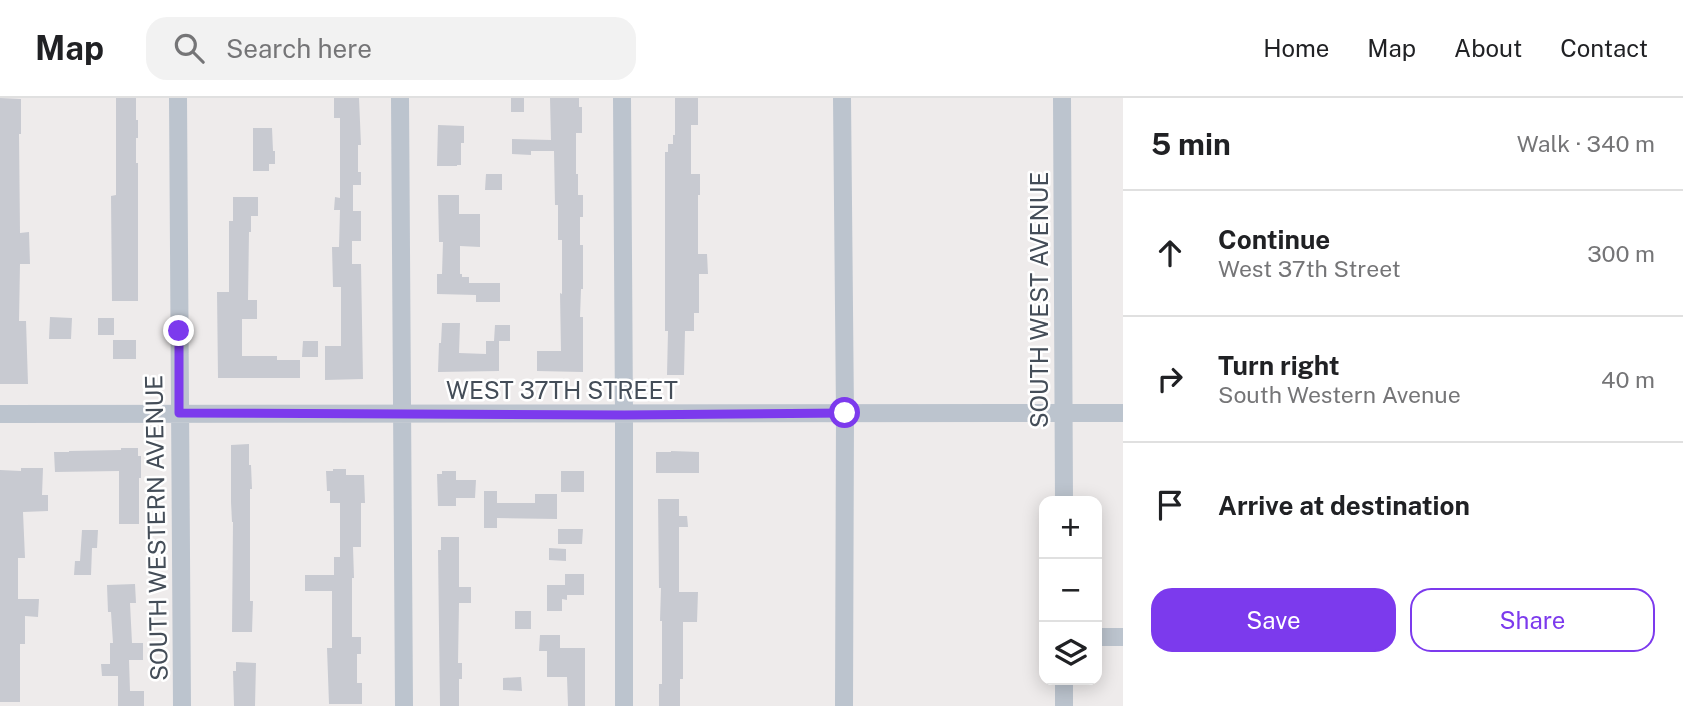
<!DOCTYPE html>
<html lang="en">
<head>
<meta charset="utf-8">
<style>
	:root { --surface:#fff; --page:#f2f2f2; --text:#202124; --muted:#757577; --line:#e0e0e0; --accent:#7c3aed }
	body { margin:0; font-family:"Public Sans",sans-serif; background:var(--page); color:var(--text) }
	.controls { position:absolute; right:21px; bottom:21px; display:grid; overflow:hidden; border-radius:14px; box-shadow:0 4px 18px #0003 }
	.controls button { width:63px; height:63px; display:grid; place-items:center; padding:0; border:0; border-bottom:2px solid var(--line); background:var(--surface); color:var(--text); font:35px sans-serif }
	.stop { position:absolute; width:21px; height:21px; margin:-16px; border:5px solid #7c3aed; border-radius:50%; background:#fff }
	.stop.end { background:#7c3aed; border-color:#fff; box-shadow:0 2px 7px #0008 }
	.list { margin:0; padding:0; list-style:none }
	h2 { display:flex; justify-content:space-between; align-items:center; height:91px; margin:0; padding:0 28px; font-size:30px }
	h2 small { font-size:23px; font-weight:400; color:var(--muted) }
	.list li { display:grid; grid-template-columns:46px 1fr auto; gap:21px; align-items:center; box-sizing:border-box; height:126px; padding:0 28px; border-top:2px solid var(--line) }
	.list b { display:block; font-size:26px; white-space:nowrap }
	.list p { margin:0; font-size:23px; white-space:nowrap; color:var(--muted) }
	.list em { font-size:23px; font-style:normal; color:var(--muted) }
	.actions { display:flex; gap:14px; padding:21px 28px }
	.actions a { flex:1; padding:16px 0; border:2px solid var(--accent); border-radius:21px; text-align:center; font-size:24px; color:var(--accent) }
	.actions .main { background:var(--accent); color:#fff }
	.icon { flex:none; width:38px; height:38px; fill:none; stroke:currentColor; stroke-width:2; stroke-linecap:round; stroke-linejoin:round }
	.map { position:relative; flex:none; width:1123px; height:608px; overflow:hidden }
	header { display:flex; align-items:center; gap:42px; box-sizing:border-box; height:98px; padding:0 35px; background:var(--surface); border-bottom:2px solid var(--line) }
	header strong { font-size:33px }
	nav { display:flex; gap:38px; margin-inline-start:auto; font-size:24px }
	.search { width:490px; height:63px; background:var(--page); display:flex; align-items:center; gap:18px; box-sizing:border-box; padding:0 24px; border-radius:21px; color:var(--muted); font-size:26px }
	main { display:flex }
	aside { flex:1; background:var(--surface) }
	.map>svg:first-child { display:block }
	.building { fill:#c8cad1 }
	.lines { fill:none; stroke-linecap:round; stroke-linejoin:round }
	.minor { stroke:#bcc4ce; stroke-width:18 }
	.route { stroke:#7c3aed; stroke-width:9 }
	.labels { text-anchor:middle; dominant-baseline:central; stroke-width:5; stroke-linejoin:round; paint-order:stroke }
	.street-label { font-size:24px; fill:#444d58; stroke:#fff }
</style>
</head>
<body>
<header>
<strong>Map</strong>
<div class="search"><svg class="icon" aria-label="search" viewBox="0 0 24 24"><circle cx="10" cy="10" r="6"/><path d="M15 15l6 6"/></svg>Search here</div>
<nav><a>Home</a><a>Map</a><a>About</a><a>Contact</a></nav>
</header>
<main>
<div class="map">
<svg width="1123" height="608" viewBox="0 0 1123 608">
	<rect width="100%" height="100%" fill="#eeebeb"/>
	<path class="building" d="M 0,0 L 21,1 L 21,36 L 19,36 L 20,135 L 29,134 L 30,166 L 20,166 L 19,223 L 26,223 L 28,286 L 0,286 Z
		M 116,0 L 136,0 L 136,22 L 138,22 L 138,40 L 136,40 L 136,65 L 138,65 L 138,203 L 112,203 L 111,98 L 116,97 Z
		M 334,0 L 359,0 L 361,47 L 358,47 L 358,74 L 361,74 L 361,87 L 353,87 L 353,113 L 361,113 L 361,143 L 352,143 L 352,166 L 361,166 L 363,281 L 325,282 L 325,248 L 341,248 L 341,189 L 333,189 L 332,149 L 339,149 L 340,112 L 334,112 L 335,99 L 340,100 L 340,20 L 334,20 Z
		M 511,0 L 524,0 L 524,14 L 511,14 Z
		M 550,0 L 579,0 L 579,9 L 582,9 L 582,35 L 576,35 L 576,76 L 578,76 L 578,97 L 583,97 L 583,119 L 580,119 L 580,147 L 583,147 L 583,191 L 581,191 L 580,219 L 583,219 L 583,274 L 537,273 L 537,253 L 561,253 L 560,195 L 562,196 L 562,142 L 558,142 L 558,107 L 555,107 L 554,53 L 531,53 L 531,57 L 512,56 L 512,41 L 551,42 Z
		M 675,0 L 698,0 L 698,27 L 691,27 L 691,76 L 700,76 L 700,97 L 698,97 L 698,156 L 707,156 L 708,176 L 699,176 L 699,215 L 694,215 L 694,233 L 685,233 L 684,277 L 667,277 L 668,233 L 665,233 L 665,54 L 668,54 L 668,46 L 673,46 L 673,37 L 675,37 Z
		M 438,27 L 464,28 L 464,45 L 461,45 L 461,67 L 457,67 L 457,68 L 437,68 Z
		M 253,30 L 272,30 L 273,53 L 275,53 L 275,66 L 269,66 L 269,73 L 253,73 Z
		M 486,76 L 502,76 L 502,92 L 485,92 Z
		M 438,97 L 459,97 L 459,116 L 480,116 L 480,149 L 460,148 L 460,176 L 462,176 L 462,179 L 469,179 L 469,185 L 500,185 L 500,204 L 476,204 L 476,197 L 437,196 L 437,176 L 442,176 L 443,144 L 439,144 Z
		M 233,99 L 258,99 L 258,118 L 251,118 L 251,134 L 249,134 L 248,202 L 257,202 L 257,221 L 242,221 L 242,258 L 277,258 L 277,262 L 300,262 L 300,280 L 218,280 L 217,194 L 229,194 L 229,123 L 233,123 Z
		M 50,219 L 72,220 L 71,241 L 49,241 Z
		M 98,220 L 114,220 L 114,237 L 98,237 Z
		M 442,225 L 460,225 L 459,255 L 486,256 L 486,243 L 494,243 L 495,227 L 510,227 L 510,243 L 499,243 L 499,273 L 438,274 L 439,245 L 441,245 Z
		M 113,242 L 136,242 L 136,261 L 113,261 Z
		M 303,243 L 318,243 L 318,259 L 302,259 Z
		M 249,346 L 249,367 L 251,367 L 252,391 L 250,391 L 250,503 L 253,503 L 252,534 L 232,534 L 233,424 L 232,424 L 231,404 L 231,347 Z
		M 121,350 L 138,350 L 138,358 L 141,358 L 141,380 L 139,380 L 139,426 L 119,426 L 119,373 L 55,374 L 54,354 L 69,354 L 69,353 L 121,352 Z
		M 671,353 L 699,354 L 699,375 L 656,375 L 656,354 L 671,354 Z
		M 21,370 L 43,370 L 42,397 L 48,397 L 48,413 L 23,414 L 25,460 L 18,460 L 18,501 L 39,501 L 38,519 L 25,518 L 25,546 L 20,546 L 20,604 L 0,604 L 0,372 L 21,373 Z
		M 333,371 L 346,371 L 346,377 L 364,377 L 365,405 L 361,405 L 361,449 L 353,449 L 354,480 L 352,480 L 352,539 L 361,539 L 361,556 L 357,556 L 357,585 L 362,585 L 362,606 L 329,606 L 327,550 L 332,550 L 332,493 L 305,493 L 305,477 L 334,477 L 334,459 L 340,459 L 340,405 L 330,405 L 330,393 L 327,393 L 326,373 L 333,373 Z
		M 442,373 L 456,373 L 456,382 L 476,382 L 475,400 L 456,400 L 456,408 L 438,408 L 437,376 L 442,376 Z
		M 561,373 L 584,373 L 584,394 L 561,394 Z
		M 484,393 L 497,393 L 497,405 L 535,405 L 535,396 L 557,396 L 557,421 L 497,420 L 497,430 L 484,430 Z
		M 658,401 L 679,401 L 679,418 L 687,418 L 688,429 L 679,429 L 679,494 L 698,494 L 697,524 L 683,524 L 683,581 L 680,581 L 680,608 L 659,608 L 659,586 L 662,586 L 662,523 L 660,523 L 661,490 L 659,490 Z
		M 558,431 L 583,431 L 582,446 L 558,446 Z
		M 82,432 L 98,432 L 97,450 L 92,450 L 91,477 L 74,477 L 75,463 L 80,463 Z
		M 441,439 L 459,439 L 459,489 L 471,489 L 471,505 L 459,505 L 458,565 L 462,565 L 462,581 L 459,581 L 459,608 L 440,608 L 438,452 L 441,452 Z
		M 549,450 L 566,451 L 566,463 L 549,462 Z
		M 565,476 L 584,476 L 584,497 L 567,497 L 567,502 L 562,501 L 562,513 L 547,513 L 547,487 L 565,487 Z
		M 135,486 L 136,505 L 130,505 L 132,545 L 143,545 L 143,562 L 129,562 L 130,593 L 144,593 L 144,608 L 118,608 L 118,578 L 102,578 L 101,566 L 110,566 L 110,545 L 113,545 L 111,514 L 108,514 L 107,487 Z
		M 515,513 L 531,513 L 531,531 L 515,531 Z
		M 540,537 L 560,537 L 560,550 L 585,550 L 585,608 L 568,608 L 567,579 L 547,579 L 547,553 L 539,553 Z
		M 236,564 L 256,565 L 255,608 L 234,608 L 233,573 L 236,573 Z
		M 521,579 L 522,593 L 503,592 L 503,580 Z"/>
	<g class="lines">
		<path class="minor" d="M 178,0 L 182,608
			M 400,0 L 404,608
			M 622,0 L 624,317 L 624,608
			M 842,0 L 845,315 L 844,608
			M 1062,0 L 1064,403
			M 0,316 L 1123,315
			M 1097,539 L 1123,539
			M 1064,608 L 1064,582"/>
	</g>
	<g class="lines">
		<path class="route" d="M 179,233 L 179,315 L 624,317 L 845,315"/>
	</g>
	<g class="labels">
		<g class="street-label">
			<text transform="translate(1039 202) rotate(-90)">SOUTH WEST AVENUE</text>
			<text x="562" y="292">WEST 37TH STREET</text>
			<text transform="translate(156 430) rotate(-91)">SOUTH WESTERN AVENUE</text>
		</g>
	</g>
</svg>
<div class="controls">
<button>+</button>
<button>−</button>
<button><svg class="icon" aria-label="layers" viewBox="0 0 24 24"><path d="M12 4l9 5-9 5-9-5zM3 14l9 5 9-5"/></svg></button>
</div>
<div class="stop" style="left:845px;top:315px"></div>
<div class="stop end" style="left:179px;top:233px"></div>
</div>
<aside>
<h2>5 min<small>Walk · 340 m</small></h2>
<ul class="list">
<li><svg class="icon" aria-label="ahead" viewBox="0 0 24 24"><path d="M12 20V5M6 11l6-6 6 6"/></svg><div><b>Continue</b><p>West 37th Street</p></div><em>300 m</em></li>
<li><svg class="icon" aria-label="right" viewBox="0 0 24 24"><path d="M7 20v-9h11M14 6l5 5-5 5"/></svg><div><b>Turn right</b><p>South Western Avenue</p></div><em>40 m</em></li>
<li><svg class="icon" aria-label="arrive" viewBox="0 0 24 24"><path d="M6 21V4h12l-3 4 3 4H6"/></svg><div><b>Arrive at destination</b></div></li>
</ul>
<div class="actions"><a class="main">Save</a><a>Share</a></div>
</aside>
</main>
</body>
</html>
